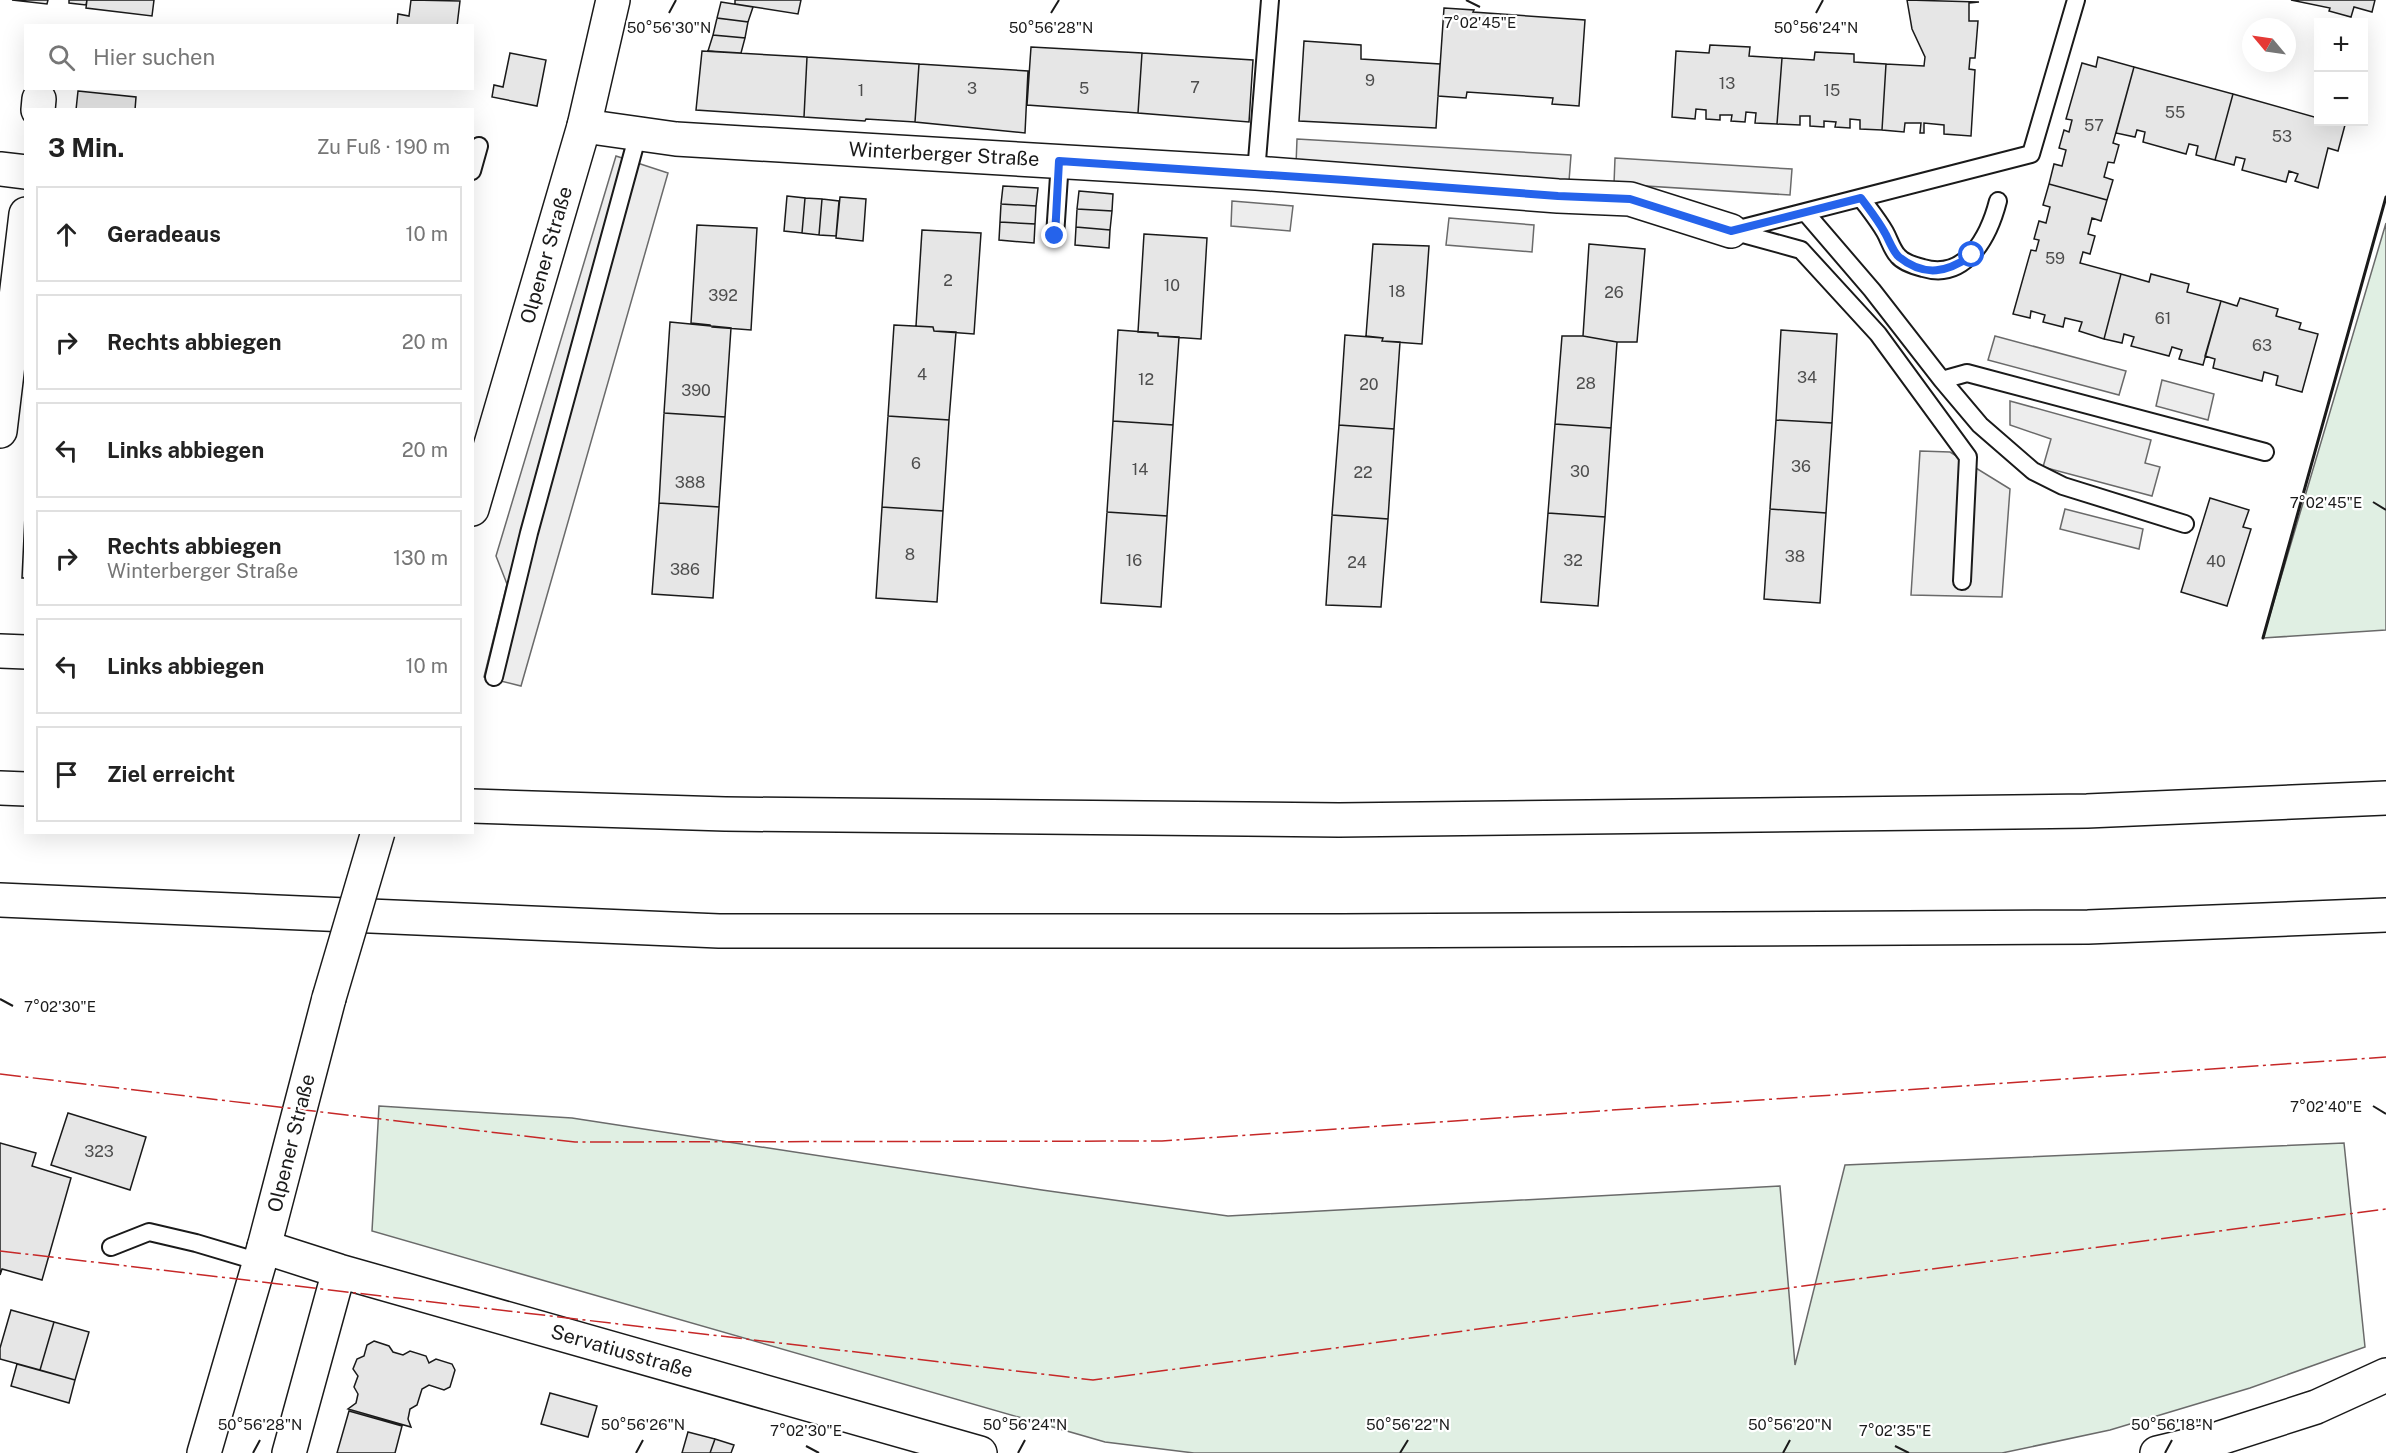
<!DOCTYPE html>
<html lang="de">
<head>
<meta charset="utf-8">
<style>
	:root { --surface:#fff; --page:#f6f6f6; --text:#222; --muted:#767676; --line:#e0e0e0 }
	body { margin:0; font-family:"Public Sans",sans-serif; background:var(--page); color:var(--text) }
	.controls { position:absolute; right:18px; top:18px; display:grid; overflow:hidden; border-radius:0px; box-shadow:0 6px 24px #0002 }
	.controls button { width:54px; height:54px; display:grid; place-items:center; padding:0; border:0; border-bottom:2px solid var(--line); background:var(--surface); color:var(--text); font:30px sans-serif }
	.compass { position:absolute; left:2242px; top:18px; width:54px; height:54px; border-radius:50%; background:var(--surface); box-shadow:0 6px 24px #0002; rotate:299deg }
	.stop { position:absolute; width:18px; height:18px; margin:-14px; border:4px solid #2563eb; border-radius:50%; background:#fff }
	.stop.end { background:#2563eb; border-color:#fff; box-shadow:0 2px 6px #0008 }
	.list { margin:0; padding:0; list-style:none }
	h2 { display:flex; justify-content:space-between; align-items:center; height:78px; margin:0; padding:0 24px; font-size:26px }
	h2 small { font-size:20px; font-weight:400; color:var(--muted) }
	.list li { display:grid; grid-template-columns:39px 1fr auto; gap:18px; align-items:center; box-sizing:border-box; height:96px; margin:0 12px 12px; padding:0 12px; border:2px solid var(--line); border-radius:0px }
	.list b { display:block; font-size:22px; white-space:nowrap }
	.list p { margin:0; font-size:20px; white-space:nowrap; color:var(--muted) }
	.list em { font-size:20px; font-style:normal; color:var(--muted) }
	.icon { flex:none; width:33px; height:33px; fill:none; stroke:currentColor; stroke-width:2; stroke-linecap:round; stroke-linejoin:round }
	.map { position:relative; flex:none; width:2386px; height:1453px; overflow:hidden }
	.search { position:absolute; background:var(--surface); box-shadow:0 6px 24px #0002; left:24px; top:24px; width:450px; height:66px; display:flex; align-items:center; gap:15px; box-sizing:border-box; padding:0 21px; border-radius:0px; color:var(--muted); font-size:22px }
	.panel { position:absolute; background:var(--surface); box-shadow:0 6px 24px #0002; left:24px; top:108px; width:450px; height:726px; border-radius:0px }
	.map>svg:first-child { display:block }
	.green { fill:#e0efe3; stroke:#6a6a6a; stroke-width:1.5 }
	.parking { fill:#ededed; stroke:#6a6a6a; stroke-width:1.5 }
	.building { fill:#e6e6e6; stroke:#1a1a1a; stroke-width:1.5 }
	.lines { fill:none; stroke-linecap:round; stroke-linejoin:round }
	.service-casing { stroke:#1a1a1a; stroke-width:20 }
	.minor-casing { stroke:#1a1a1a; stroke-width:36 }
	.primary-casing { stroke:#1a1a1a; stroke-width:36 }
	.motorway-casing { stroke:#1a1a1a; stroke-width:36 }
	.service { stroke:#fff; stroke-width:16 }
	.minor { stroke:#fff; stroke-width:33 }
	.primary { stroke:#fff; stroke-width:33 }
	.motorway { stroke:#fff; stroke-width:33 }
	.primary-bridge-casing { stroke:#1a1a1a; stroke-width:36; stroke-linecap:butt }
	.primary-bridge { stroke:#fff; stroke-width:33 }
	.wall { stroke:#1a1a1a; stroke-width:3 }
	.power { stroke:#c62828; stroke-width:1.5; stroke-dasharray:21 4.5 3 4.5; stroke-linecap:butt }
	.route { stroke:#2563eb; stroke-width:8 }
	.ticks { fill:none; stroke:#1a1a1a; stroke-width:2 }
	.labels { text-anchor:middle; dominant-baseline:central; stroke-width:4.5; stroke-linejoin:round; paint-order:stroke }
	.number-label { font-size:16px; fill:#4d4d4d }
	.street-label { font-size:20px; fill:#1a1a1a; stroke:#fff }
	.ticks-label { font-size:15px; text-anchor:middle; fill:#1a1a1a; stroke:#fff; stroke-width:4.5; stroke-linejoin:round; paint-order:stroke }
</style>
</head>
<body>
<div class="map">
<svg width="2386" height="1453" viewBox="0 0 2386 1453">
	<rect width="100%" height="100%" fill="#fff"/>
	<path class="green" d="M 2386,223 L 2386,630 L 2263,638 Z
		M 379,1106 L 572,1118 L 1042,1190 L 1228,1216 L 1780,1186 L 1795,1365 L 1845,1165 L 2344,1143 L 2365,1347 L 2250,1388 L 2110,1430 L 2002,1453 L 1194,1453 L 1105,1442 L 372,1231 Z"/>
	<path class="parking" d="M 1297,139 L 1571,155 L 1569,181 L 1296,165 Z
		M 616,156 L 668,173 L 521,686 L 484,677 L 507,584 L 496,556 Z
		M 1615,158 L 1792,169 L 1790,195 L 1614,184 Z
		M 1232,201 L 1293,206 L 1290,231 L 1231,226 Z
		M 1449,218 L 1534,225 L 1532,252 L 1446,245 Z
		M 1995,336 L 2126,371 L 2119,395 L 1988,360 Z
		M 2162,380 L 2214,394 L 2208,420 L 2156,406 Z
		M 2010,401 L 2151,440 L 2145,463 L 2160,467 L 2152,496 L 2043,467 L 2051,439 L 2010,425 Z
		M 1920,451 L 1950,452 L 2010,489 L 2002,597 L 1911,595 Z
		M 2065,509 L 2143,529 L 2139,549 L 2060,529 Z"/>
	<path class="building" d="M 12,0 L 48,0 L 47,4 Z
		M 69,0 L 87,0 L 86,5 L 69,3 Z
		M 87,0 L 154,0 L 152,16 L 86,8 Z
		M 411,0 L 460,1 L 457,26 L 397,26 L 398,14 L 409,16 Z
		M 735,0 L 801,0 L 798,14 L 735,4 Z
		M 1907,0 L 1979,2 L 1969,3 L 1969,21 L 1978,21 L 1975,58 L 1970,58 L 1969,69 L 1975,70 L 1971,136 L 1944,134 L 1944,125 L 1924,123 L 1924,133 L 1920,133 L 1921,123 L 1905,123 L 1904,132 L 1882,130 L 1886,64 L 1924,66 L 1925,57 L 1912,29 Z
		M 2291,0 L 2375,0 L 2372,12 L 2354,7 L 2351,17 L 2329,11 L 2330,8 Z
		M 721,2 L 753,7 L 748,22 L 717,18 Z
		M 1444,8 L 1474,10 L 1473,12 L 1585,20 L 1579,106 L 1552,104 L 1553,98 L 1467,92 L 1466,98 L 1438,96 Z
		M 717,18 L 748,22 L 745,38 L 713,35 Z
		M 713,35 L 745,38 L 741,53 L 708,51 Z
		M 1304,41 L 1361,45 L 1361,59 L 1440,64 L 1436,128 L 1299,121 Z
		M 1710,45 L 1750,47 L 1749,56 L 1782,58 L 1777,124 L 1755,123 L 1756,113 L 1746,112 L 1745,122 L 1731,121 L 1732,115 L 1720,115 L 1720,120 L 1706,119 L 1706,110 L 1696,109 L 1695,119 L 1672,117 L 1676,51 L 1709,53 Z
		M 1031,47 L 1142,53 L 1138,113 L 1027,105 Z
		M 702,51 L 807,57 L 804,117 L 696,110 Z
		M 1815,52 L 1854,54 L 1854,62 L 1886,64 L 1882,130 L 1860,129 L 1860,120 L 1850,119 L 1850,128 L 1835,127 L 1836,122 L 1824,121 L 1824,127 L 1810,126 L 1810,116 L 1800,116 L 1800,125 L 1777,124 L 1782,58 L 1814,60 Z
		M 510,53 L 546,60 L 537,106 L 492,97 L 494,85 L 503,87 Z
		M 1142,53 L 1253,60 L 1249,122 L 1138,113 Z
		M 807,57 L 919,64 L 915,122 L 866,119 L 865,121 L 804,117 Z
		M 2098,57 L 2134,67 L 2113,143 L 2119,145 L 2114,163 L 2108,162 L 2104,177 L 2113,180 L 2107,200 L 2049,184 L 2054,164 L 2062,166 L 2066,150 L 2059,148 L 2064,130 L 2069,132 L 2072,120 L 2066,119 L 2082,63 L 2096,67 Z
		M 919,64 L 1028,71 L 1025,133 L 915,122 Z
		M 2134,67 L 2233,94 L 2215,160 L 2196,155 L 2198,146 L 2189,144 L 2186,154 L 2143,142 L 2145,132 L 2137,130 L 2135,137 L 2116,133 Z
		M 78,91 L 136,97 L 135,110 L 76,110 Z
		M 2233,94 L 2318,118 L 2318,122 L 2333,122 L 2345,125 L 2338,151 L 2328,148 L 2318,188 L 2295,181 L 2298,174 L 2289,171 L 2286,182 L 2242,170 L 2245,159 L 2236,157 L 2234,165 L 2215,160 Z
		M 2049,184 L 2107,200 L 2101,221 L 2092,218 L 2088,234 L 2095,236 L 2090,254 L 2083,252 L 2080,263 L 2121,274 L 2104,339 L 2079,331 L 2082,322 L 2065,318 L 2063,327 L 2043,322 L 2045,315 L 2031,311 L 2030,318 L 2013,314 L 2031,250 L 2036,251 L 2039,240 L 2034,239 L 2039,221 L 2046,223 L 2050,207 L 2043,205 Z
		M 1003,186 L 1038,188 L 1036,206 L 1001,204 Z
		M 1079,191 L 1113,194 L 1112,211 L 1077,209 Z
		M 787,196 L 805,198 L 802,233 L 784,231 Z
		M 840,197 L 866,199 L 863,241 L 836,238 Z
		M 805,198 L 822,199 L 819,235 L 802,233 Z
		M 822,199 L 839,201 L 836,236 L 819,235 Z
		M 1001,204 L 1036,206 L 1035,224 L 1000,222 Z
		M 1077,209 L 1112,211 L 1110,230 L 1076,227 Z
		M 1000,222 L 1035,224 L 1034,243 L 999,240 Z
		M 697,225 L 757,228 L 751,330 L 712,327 L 710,325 L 691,323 Z
		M 1076,227 L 1110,230 L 1109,248 L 1075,245 Z
		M 922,230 L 981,233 L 974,334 L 934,331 L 933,327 L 916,326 Z
		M 1144,234 L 1207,238 L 1201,339 L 1158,336 L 1158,333 L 1138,332 Z
		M 1373,244 L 1429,246 L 1422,344 L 1382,341 L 1383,338 L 1366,336 Z
		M 1589,244 L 1645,249 L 1637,342 L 1617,342 L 1583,336 Z
		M 2121,274 L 2149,282 L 2151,274 L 2189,284 L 2187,292 L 2221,301 L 2203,365 L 2179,359 L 2182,350 L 2172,347 L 2169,356 L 2131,346 L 2134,337 L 2124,334 L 2122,343 L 2104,339 Z
		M 2240,298 L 2278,309 L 2276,316 L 2301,323 L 2299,329 L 2318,334 L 2302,392 L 2276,385 L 2278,376 L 2264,372 L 2262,381 L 2213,368 L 2215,359 L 2205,356 L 2221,301 L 2237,306 Z
		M 670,322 L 731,328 L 725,417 L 664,413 Z
		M 894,325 L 933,327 L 934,331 L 956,332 L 949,420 L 888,416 Z
		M 1118,330 L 1158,333 L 1158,336 L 1179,337 L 1173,425 L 1113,421 Z
		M 1781,330 L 1837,334 L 1832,423 L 1776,420 Z
		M 1345,335 L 1383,338 L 1382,341 L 1400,342 L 1394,429 L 1339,425 Z
		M 1562,336 L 1583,336 L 1617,342 L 1611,428 L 1555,424 Z
		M 664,413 L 725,417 L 719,507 L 659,503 Z
		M 888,416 L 949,420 L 943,511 L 882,507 Z
		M 1776,420 L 1832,423 L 1826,513 L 1770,509 Z
		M 1113,421 L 1173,425 L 1167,516 L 1107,512 Z
		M 1555,424 L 1611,428 L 1605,517 L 1548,513 Z
		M 1339,425 L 1394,429 L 1388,519 L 1332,515 Z
		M 2210,498 L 2249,510 L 2243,527 L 2251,529 L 2227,606 L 2181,592 Z
		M 659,503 L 719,507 L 713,598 L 652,594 Z
		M 882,507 L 943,511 L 937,602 L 876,598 Z
		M 1770,509 L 1826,513 L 1820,603 L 1764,599 Z
		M 1107,512 L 1167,516 L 1161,607 L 1101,603 Z
		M 1548,513 L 1605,517 L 1598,606 L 1541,602 Z
		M 25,515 L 26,515 L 26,578 L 22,578 Z
		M 1332,515 L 1388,519 L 1381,607 L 1326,605 Z
		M 68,1113 L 146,1137 L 130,1190 L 51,1165 Z
		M 0,1143 L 36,1153 L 32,1166 L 71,1178 L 42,1280 L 2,1269 L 0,1275 Z
		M 11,1310 L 54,1322 L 40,1370 L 0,1359 L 0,1348 Z
		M 54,1322 L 89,1332 L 75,1380 L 40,1370 Z
		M 374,1341 L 389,1346 L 393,1352 L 403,1355 L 410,1351 L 426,1356 L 429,1363 L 436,1359 L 452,1364 L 455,1370 L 450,1387 L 444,1390 L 429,1385 L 422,1389 L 417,1405 L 410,1409 L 408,1419 L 411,1427 L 348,1409 L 356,1403 L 358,1394 L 354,1387 L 358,1376 L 353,1369 L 357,1359 L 364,1356 L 367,1345 Z
		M 17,1364 L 75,1380 L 69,1403 L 11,1386 Z
		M 550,1393 L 597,1406 L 588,1437 L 541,1424 Z
		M 349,1411 L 402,1426 L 395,1453 L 337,1453 Z
		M 688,1432 L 715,1439 L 710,1453 L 682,1453 Z
		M 715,1439 L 734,1445 L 731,1453 L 710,1453 Z"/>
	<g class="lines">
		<defs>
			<path id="service" d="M 472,171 L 479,146
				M 1256,173 L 1270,0
				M 1861,198 C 1869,209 1878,220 1885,232 C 1889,239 1892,250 1898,256 C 1903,262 1915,266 1923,268 C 1966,281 1989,236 1998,201
				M 1805,212 L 1872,290 L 1942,380 L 1980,425 L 2033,471 L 2063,486 L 2185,524
				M 1731,231 L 2031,154 L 2076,0
				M 1732,231 L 1801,250 L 1878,334 L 1968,457 L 1962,581
				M 1055,236 L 1060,161
				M 1942,380 L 1967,373 L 2265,452
				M 494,677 L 529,533 L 638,134
				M 111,1247 L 149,1232 L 196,1243 L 260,1262"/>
			<path id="minor" d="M 38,110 L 39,99
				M 584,126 L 676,139 L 1256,173 L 1558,196 L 1630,199 L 1731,231
				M 0,169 L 26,172
				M 0,431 L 26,214
				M 0,651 L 26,652
				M 264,1247 L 339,1271 L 980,1453
				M 289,1453 L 339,1271
				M 2157,1453 L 2220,1438 L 2316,1407 L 2386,1375"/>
			<path id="primary" d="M 472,509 L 584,126 L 613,0
				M 204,1453 L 264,1247 L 329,998"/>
			<path id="motorway" d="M 0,788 L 26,789
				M 472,806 L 725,814 L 1339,820 L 2087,811 L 2386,798
				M 0,900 L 719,931 L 1341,931 L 2088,927 L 2386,915"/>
		</defs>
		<use href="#service" class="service-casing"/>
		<use href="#minor" class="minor-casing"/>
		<use href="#primary" class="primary-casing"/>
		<use href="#motorway" class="motorway-casing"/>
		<use href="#service" class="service"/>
		<use href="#minor" class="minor"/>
		<use href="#primary" class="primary"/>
		<use href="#motorway" class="motorway"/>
		<defs>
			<path id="primary-bridge" d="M 329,998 L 378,832"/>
		</defs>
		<use href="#primary-bridge" class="primary-bridge-casing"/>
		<use href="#primary-bridge" class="primary-bridge"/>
		<path class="wall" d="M 2263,638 L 2386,197"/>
		<path class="power" d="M 0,1074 L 575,1142 L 1162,1141 L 2386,1057
			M 0,1251 L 1093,1380 L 2386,1209"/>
	</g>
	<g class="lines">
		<path class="route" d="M 1055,236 L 1059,161 L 1345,180 L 1558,196 L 1630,199 L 1731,231 L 1861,198 C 1869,209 1878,220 1885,233 C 1889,240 1893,252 1899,257 C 1925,278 1948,272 1972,255"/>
	</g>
	<path class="ticks" d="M 1466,0 L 1480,7M 669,13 L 676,0M 1051,13 L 1059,0M 1816,13 L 1823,0M 2373,502 L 2386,510M 0,999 L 13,1006M 2373,1106 L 2386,1114M 806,1446 L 819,1453M 1895,1446 L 1909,1453M 253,1453 L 260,1440M 636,1453 L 643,1440M 1018,1453 L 1025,1440M 1400,1453 L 1408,1440M 1783,1453 L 1790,1440M 2165,1453 L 2172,1440"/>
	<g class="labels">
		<g class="number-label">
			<text x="1370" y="80">9</text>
			<text x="1727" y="83">13</text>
			<text x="1195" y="87">7</text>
			<text x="972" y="88">3</text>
			<text x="1084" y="88">5</text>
			<text x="861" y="90">1</text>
			<text x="1832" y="90">15</text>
			<text x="2175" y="112">55</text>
			<text x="2094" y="125">57</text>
			<text x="2282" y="136">53</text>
			<text x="2055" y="258">59</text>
			<text x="948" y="280">2</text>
			<text x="1172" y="285">10</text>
			<text x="1397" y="291">18</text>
			<text x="1614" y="292">26</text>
			<text x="723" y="295">392</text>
			<text x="2163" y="318">61</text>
			<text x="2262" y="345">63</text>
			<text x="922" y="374">4</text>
			<text x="1807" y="377">34</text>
			<text x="1146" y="379">12</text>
			<text x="1586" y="383">28</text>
			<text x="1369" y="384">20</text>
			<text x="696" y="390">390</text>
			<text x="916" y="463">6</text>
			<text x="1801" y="466">36</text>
			<text x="1140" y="469">14</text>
			<text x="1580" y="471">30</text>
			<text x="1363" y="472">22</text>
			<text x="690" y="482">388</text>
			<text x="910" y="554">8</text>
			<text x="1795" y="556">38</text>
			<text x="1134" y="560">16</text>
			<text x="1573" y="560">32</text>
			<text x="2216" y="561">40</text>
			<text x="1357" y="562">24</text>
			<text x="685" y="569">386</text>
			<text x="99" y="1151">323</text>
		</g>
		<g class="street-label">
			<text transform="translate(944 154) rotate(3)">Winterberger Straße</text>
			<text transform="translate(546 255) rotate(-74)">Olpener Straße</text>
			<text transform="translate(291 1143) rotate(-76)">Olpener Straße</text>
			<text transform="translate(622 1351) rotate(16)">Servatiusstraße</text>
		</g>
	</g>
	<g class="ticks-label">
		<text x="1480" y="28">7°02'45"E</text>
		<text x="669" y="33">50°56'30"N</text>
		<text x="1051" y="33">50°56'28"N</text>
		<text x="1816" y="33">50°56'24"N</text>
		<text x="2326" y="508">7°02'45"E</text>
		<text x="60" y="1012">7°02'30"E</text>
		<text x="2326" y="1112">7°02'40"E</text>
		<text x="260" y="1430">50°56'28"N</text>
		<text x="643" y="1430">50°56'26"N</text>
		<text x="1025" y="1430">50°56'24"N</text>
		<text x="1408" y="1430">50°56'22"N</text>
		<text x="1790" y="1430">50°56'20"N</text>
		<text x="2172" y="1430">50°56'18"N</text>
		<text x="806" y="1436">7°02'30"E</text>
		<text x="1895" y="1436">7°02'35"E</text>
	</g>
</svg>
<div class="controls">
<button>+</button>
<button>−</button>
</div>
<svg class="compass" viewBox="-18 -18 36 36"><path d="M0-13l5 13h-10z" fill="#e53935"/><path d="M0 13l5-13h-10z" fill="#767676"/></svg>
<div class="stop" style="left:1972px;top:255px"></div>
<div class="stop end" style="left:1055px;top:236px"></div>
<div class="search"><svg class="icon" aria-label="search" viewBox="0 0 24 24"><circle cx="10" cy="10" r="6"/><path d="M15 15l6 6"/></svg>Hier suchen</div>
<section class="panel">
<h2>3 Min.<small>Zu Fuß · 190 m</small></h2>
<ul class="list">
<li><svg class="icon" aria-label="ahead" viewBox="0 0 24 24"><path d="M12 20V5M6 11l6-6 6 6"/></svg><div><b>Geradeaus</b></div><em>10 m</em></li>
<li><svg class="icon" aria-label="right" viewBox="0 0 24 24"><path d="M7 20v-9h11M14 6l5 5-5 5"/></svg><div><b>Rechts abbiegen</b></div><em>20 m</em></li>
<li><svg class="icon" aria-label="left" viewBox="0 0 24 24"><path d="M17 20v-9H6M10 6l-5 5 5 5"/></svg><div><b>Links abbiegen</b></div><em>20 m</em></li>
<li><svg class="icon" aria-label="right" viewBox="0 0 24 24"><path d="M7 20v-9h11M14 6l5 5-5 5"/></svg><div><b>Rechts abbiegen</b><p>Winterberger Straße</p></div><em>130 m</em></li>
<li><svg class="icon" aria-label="left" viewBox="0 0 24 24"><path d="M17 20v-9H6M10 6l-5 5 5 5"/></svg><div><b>Links abbiegen</b></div><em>10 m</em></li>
<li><svg class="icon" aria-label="arrive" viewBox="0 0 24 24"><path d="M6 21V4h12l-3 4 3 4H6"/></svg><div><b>Ziel erreicht</b></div></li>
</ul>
</section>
</div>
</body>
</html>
